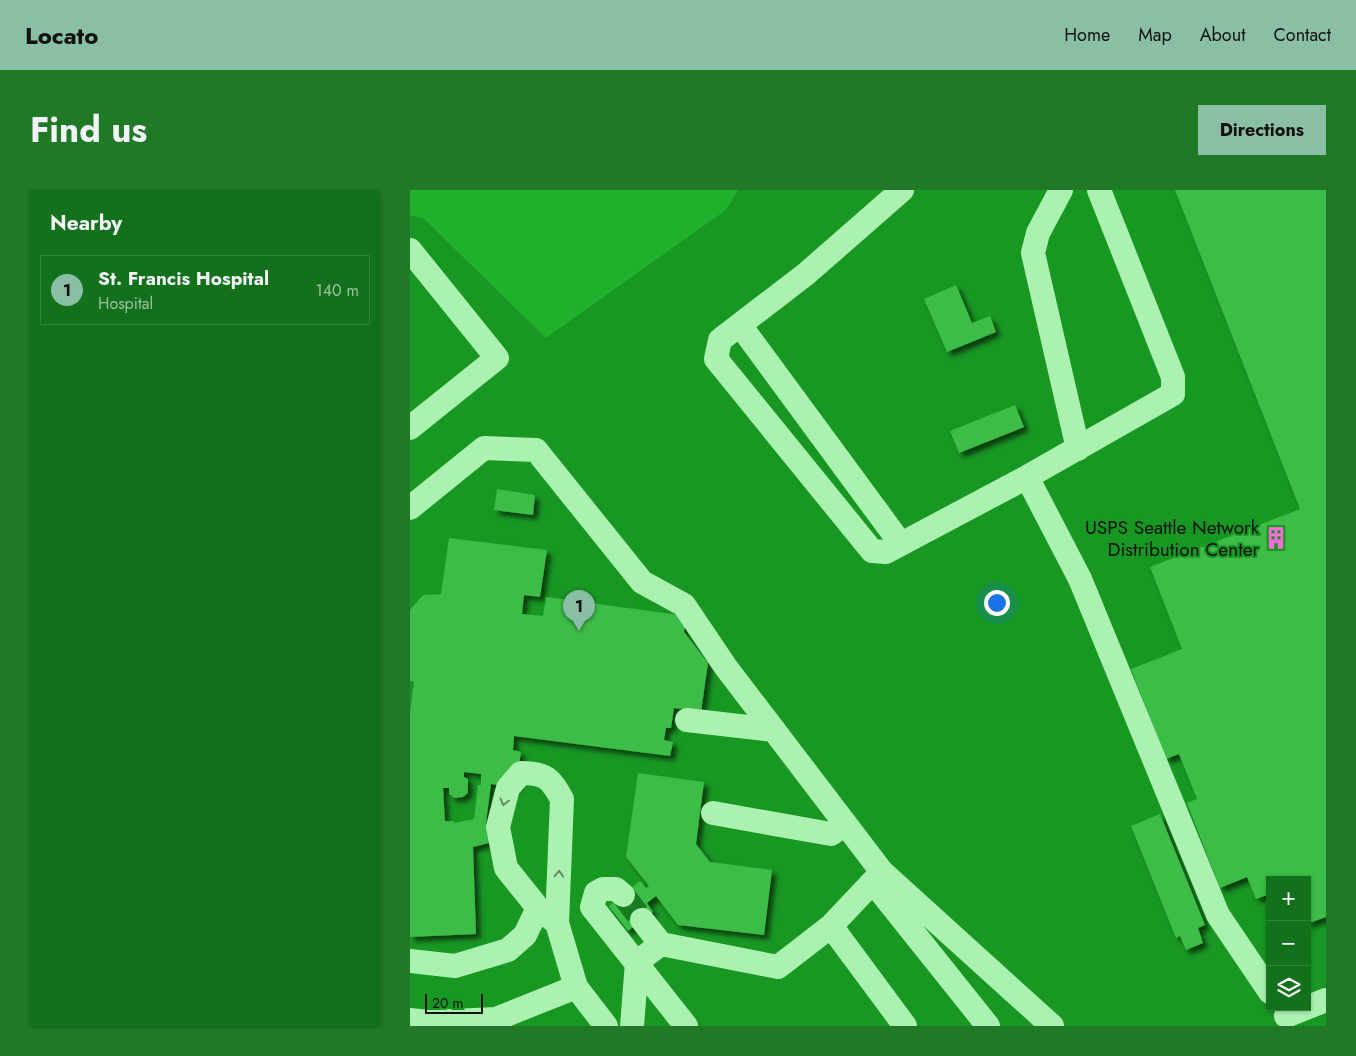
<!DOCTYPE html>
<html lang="en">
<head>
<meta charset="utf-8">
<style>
	:root { --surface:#12711a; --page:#1f7927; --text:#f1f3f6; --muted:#9cc2a2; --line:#318339; --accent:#8abfa5 }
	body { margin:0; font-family:Jost,sans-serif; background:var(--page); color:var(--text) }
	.controls { position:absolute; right:15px; bottom:15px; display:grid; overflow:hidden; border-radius:0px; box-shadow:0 1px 4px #0004 }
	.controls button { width:45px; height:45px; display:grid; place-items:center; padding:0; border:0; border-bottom:1px solid var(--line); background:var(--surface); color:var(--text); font:25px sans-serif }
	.scale { position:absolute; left:15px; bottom:12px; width:58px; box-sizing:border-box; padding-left:5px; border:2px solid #111; border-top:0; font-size:14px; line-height:18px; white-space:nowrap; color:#111; -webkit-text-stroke:4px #189723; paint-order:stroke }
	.you { position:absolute; left:586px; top:412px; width:18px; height:18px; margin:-12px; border:4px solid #fff; border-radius:50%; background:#1a73e8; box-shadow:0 0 0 8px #1a73e833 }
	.badge { display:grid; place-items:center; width:32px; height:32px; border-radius:50%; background:var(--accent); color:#111; font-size:16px; font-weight:700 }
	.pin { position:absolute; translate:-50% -41px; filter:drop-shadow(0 1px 2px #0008) }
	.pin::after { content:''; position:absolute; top:26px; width:18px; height:15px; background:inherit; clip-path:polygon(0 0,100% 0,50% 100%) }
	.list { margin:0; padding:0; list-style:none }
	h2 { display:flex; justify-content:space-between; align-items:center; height:65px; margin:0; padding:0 20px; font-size:21px }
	h2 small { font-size:16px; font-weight:400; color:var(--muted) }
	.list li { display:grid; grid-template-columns:32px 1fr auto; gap:15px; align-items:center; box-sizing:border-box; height:70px; margin:0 10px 10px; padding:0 10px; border:1px solid var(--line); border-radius:0px }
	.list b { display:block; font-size:19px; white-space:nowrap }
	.list p { margin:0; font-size:16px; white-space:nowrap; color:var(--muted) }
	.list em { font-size:16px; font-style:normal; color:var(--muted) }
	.icon { flex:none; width:28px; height:28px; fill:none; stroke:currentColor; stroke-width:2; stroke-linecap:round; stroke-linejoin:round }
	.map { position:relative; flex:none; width:916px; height:836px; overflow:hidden; border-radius:0px }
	header { display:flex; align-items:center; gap:30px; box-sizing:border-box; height:70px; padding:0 25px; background:var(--accent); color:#111 }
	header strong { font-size:24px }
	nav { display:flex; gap:28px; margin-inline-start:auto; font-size:18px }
	.intro { display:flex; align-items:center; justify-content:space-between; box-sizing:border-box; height:120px; padding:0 30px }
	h1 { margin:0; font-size:35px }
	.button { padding:12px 22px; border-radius:0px; background:var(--accent); color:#111; font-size:18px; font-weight:700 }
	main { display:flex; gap:30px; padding:0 30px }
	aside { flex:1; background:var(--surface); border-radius:0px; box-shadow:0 1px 4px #0004 }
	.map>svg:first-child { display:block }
	.green { fill:#20b02b }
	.building { fill:#3dbc46; fill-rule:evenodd; filter:url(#shadow) }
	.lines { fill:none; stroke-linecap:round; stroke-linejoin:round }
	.minor-tunnel { stroke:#177c1f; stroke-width:24; stroke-dasharray:24 12; stroke-linecap:butt }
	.minor { stroke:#abf1b0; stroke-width:24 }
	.oneway { stroke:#668c68 }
	.labels { text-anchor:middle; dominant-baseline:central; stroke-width:4; stroke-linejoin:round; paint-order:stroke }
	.poi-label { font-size:19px; fill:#111; stroke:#189723; text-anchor:end }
</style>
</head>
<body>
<header>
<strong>Locato</strong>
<nav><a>Home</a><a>Map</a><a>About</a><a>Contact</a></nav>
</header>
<div class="intro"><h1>Find us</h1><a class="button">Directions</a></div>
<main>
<aside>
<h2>Nearby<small></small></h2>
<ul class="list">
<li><span class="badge">1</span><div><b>St. Francis Hospital</b><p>Hospital</p></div><em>140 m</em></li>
</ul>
</aside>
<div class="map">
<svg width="916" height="836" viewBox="0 0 916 836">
	<defs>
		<filter id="shadow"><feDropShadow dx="4.5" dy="4.5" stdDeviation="2.5" flood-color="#0009"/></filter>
	</defs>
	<rect width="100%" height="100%" fill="#189723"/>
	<path class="green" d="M 0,0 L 328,0 L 316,20 L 136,148 L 14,29 L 0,25 Z"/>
	<path class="building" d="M 765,0 L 916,0 L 916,727 L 897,734 L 897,690 L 860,690 L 860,704 L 846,709 L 837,687 L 810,698 L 777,613 L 787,609 L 769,564 L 756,569 L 721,479 L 772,459 L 740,377 L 890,319 Z
		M 546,95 L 562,133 L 580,126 L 586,142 L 537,162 L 514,109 Z
		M 605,215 L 614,237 L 549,263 L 540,241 Z
		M 87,299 L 125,305 L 123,325 L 84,320 Z
		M 39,348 L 137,360 L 130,407 L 114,405 L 112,424 L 133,426 L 136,407 L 277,426 L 274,442 L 298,473 L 291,522 L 264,518 L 261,538 L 256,538 L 254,550 L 263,552 L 260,566 L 104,546 L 103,560 L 111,562 L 106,597 L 81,594 L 76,633 L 79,653 L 63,657 L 66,744 L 0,747 L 0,523 L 4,492 L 0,491 L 0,420 L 13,405 L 31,404 ZM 54,582 L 71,584 L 71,595 L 68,595 L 64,629 L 44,633 L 44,631 L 35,631 L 33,598 L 39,598 L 39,604 L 44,608 L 53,607 L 58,603 L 58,589 L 54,587 Z
		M 228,583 L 294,592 L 286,654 L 300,672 L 362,680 L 354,745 L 268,735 L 246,706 L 237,713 L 243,722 L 218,741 L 199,716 L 230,691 L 236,698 L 239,696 L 216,667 Z
		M 750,624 L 795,735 L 788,738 L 793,753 L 776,760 L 770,746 L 766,748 L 721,636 Z"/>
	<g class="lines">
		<path class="minor-tunnel" d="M 213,705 L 232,730"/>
		<path class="minor" d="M 492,0 L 396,84 L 310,150 L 306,169 L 462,361 L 476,362 L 617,287 L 763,204 L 763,187 L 689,0
			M 651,0 L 628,43 L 623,63 L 668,259
			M 0,60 L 87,168 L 0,238
			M 330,135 L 491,354
			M 617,287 L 670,389 L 808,725 L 860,802
			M 0,318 L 74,258 L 126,260 L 232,392 L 274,415 L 315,476 L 472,682 L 642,836
			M 277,530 L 364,540
			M 303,623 L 421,644 L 435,634
			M 463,692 L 578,836
			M 213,705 L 206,699 L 193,699 L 186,703 L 182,717 L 276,836
			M 232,730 L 251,754
			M 147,733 L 128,718 L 96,678 L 88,637 L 98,598 L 111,583 C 136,583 140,588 152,609 L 147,733 L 166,797
			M 421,736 L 495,836
			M 0,771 L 45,776 L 98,760 L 115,745 L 128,718
			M 876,826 L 916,810
			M 0,830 L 19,832 L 86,829 L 166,797 L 196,836
			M 222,836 L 227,772 L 251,754 L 368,777 L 421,736 L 472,682"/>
	</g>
	<defs><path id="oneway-chevron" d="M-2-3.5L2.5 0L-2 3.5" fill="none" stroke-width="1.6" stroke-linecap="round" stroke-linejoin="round" transform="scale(1.25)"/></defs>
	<g class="oneway">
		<use href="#oneway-chevron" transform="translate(94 612) rotate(105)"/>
		<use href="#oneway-chevron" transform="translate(149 684) rotate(-88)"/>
	</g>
	<defs>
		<symbol id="building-bare" viewBox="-9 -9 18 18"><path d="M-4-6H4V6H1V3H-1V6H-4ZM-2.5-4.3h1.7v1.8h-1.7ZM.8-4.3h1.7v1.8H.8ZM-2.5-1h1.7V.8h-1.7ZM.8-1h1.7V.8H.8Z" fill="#ff6bdc" stroke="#189723" stroke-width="2.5" paint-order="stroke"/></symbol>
	</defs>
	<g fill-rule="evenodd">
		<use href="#building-bare" x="850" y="332" width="32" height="32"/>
	</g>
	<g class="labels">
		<g class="poi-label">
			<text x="849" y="337">USPS Seattle Network<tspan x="849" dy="22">Distribution Center</tspan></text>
		</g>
	</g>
</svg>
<div class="controls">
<button>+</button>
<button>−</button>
<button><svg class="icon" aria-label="layers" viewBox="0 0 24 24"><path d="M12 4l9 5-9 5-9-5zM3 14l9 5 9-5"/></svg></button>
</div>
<div class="scale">20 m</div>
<div class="you"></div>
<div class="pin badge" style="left:169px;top:441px">1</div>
</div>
</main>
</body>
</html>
